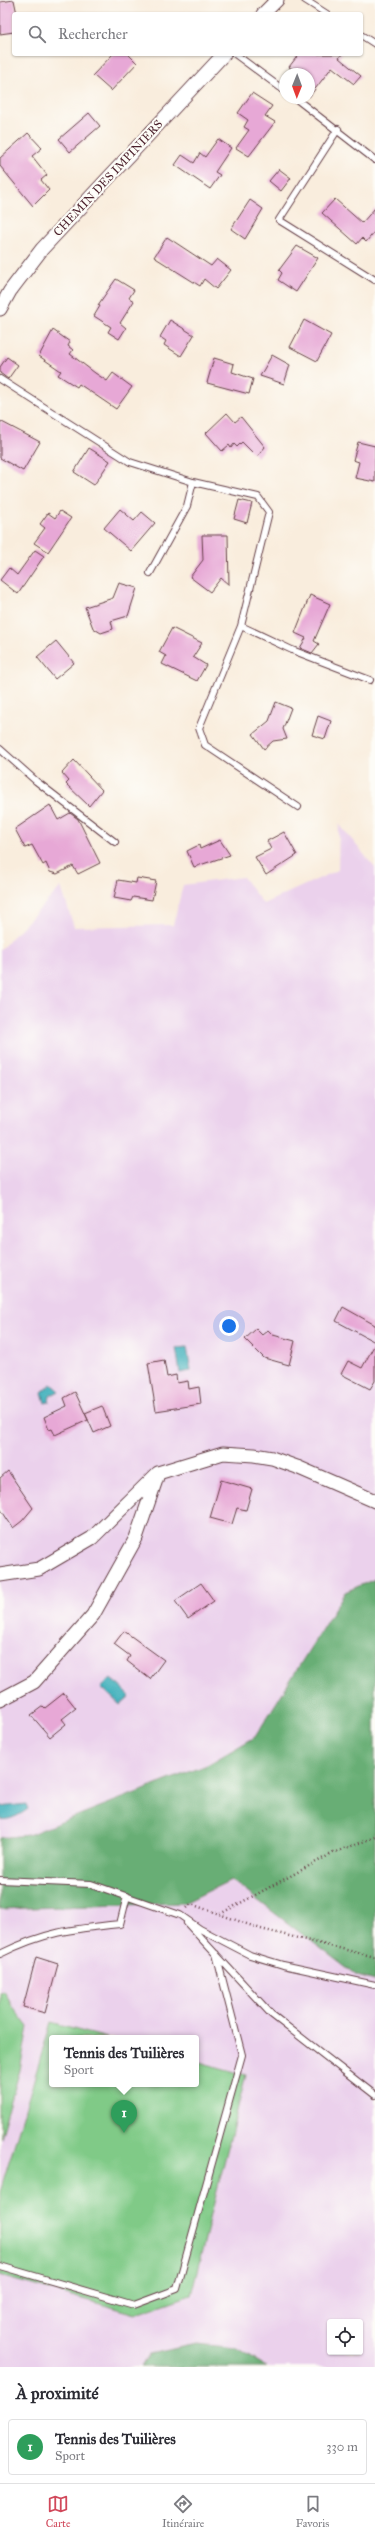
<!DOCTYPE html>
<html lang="fr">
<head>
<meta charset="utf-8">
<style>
	:root { --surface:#fff; --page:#f7f7f7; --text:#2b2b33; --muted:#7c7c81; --line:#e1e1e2; --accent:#d1495b }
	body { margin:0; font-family:"IM FELL Great Primer",serif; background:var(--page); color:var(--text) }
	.controls { position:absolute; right:12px; bottom:12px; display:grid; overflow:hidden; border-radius:4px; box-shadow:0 1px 3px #0004 }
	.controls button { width:36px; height:36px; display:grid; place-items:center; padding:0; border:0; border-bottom:1px solid var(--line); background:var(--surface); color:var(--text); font:20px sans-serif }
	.compass { position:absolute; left:279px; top:68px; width:36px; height:36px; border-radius:50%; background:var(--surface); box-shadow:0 1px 3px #0004; rotate:181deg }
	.you { position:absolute; left:229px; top:1326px; width:14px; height:14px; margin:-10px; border:3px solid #fff; border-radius:50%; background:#1a73e8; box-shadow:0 0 0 6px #1a73e833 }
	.badge { display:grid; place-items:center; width:26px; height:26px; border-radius:50%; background:var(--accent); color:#fff; font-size:13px; font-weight:700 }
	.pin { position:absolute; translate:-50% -33px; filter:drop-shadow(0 1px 2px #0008) }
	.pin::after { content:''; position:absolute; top:21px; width:14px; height:12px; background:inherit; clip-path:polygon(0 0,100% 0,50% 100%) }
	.popup { position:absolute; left:49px; top:2035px; width:150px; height:52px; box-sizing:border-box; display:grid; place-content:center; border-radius:4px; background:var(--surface); filter:drop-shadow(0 1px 3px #0005); font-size:13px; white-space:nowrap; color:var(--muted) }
	.popup b { font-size:15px; color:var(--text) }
	.popup::after { content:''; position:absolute; left:50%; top:100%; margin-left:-8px; border:8px solid transparent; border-top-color:var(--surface) }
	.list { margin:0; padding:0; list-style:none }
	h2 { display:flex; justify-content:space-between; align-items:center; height:52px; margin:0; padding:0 16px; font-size:17px }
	h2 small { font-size:13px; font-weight:400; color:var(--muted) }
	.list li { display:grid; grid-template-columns:26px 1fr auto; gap:12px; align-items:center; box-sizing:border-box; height:56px; margin:0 8px 8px; padding:0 8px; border:1px solid var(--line); border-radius:4px }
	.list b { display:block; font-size:15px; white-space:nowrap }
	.list p { margin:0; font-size:13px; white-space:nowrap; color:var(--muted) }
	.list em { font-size:13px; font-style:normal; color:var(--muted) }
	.icon { flex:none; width:22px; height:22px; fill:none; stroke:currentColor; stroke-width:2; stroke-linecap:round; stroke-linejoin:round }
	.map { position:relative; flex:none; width:375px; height:2367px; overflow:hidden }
	.search { position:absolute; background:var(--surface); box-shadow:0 1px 3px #0004; left:12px; right:12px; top:12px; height:44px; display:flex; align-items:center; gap:10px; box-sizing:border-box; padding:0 14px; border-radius:4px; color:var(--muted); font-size:15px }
	.sheet { height:116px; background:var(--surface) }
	nav { display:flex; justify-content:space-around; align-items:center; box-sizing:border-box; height:56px; border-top:1px solid var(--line); background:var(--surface); font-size:11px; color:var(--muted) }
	nav a { display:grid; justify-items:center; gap:2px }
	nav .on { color:var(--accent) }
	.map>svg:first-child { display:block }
	.built { fill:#ebd1ec; fill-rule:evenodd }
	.green { fill:#80ca87; stroke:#657459 }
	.forest { fill:#68ae74; stroke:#596650 }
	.water { fill:#40b0bc; stroke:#456874 }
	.building { fill:#e7a8d6 }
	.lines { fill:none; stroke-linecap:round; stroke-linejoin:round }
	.lane-casing { stroke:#643e46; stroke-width:8 }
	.street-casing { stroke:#643e46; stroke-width:15 }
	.path { stroke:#643e46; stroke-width:2.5; stroke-dasharray:1 3; stroke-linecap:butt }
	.lane { stroke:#fff; stroke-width:6 }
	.street { stroke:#fff; stroke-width:13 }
	.labels { text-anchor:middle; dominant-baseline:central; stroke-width:4; stroke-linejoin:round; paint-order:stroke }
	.street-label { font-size:12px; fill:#4a1f2b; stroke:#fdfcf7 }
</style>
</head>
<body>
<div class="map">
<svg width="375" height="2367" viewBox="0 0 375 2367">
	<rect width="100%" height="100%" fill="#fdfcf7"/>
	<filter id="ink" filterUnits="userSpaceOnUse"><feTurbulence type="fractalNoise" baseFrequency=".025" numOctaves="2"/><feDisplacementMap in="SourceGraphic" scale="8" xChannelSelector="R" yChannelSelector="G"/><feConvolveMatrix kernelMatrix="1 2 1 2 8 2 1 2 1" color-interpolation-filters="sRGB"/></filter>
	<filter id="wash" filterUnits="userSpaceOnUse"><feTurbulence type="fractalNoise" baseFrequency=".012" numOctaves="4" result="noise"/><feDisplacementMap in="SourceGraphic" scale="16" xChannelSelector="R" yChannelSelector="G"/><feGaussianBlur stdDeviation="0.9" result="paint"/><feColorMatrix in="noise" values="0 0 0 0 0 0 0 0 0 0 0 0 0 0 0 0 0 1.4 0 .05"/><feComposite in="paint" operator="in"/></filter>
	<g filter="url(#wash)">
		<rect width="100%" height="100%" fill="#f9eddd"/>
		<path class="built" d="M 339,824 L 375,868 L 375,2367 L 0,2367 L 0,950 L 61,887 L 74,927 L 173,925 L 183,885 L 243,877 L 263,904 L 338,870 ZM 52,2038 L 196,2038 L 196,2084 L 52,2084 ZM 330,2322 L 360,2322 L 360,2352 L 330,2352 Z"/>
		<path class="green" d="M 4,1991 L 12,2006 L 28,2027 L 20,2070 L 0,2138 L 0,1993 Z
			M 51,2023 L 107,2038 L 52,2038 L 52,2084 L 196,2084 L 196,2061 L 246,2075 L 191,2295 L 136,2314 L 0,2276 L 0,2192 Z"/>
		<path class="forest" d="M 375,1579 L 375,1981 L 357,1976 L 231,1880 L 184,1903 L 0,1909 L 0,1838 L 28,1835 L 207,1765 L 255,1737 L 345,1592 Z
			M 197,2344 L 236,2348 L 267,2367 L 141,2367 L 149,2354 Z"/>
		<path class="water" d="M 187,1347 L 191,1371 L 180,1373 L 176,1348 Z
			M 51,1384 L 59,1391 L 50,1396 L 49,1402 L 45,1403 L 42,1392 Z
			M 111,1678 L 130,1696 L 120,1705 L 101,1687 Z
			M 26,1804 L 28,1809 C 22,1814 7,1822 0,1819 L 0,1807 Z"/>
		<g id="blocks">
			<path class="building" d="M 14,0 L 17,14 L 14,14 L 14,32 L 0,34 L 0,2 Z
				M 113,54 L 128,54 L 137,63 L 111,91 L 93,75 Z
				M 299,54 L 342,54 L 339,58 L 361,76 L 354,84 L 332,67 L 309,97 L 309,74 L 299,74 L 289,67 Z
				M 252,93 L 272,106 L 265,116 L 275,122 L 249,156 L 236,148 L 249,130 L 244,127 L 248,120 L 238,113 Z
				M 89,113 L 100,126 L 70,152 L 59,139 Z
				M 28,133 L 42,148 L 32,156 L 47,175 L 41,180 L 49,190 L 33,206 L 0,166 L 0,158 Z
				M 218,139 L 231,148 L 215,172 L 220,175 L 210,189 L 175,165 L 182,155 L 194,163 L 200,153 L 205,157 Z
				M 279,169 L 291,178 L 281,191 L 269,181 Z
				M 335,199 L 362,223 L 375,208 L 375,231 L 366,242 L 362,238 L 357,244 L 322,213 Z
				M 250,200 L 263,209 L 245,239 L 231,229 Z
				M 167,237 L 211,266 L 217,259 L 231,270 L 216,289 L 204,279 L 200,286 L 154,257 Z
				M 297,246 L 318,258 L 296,292 L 278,280 L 282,273 L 279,270 Z
				M 116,279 L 134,290 L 129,298 L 134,301 L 120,323 L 126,328 L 119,339 L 108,332 L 111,327 L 94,316 L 100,306 L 98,305 Z
				M 170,320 L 194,335 L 181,356 L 164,345 L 166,341 L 160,337 Z
				M 304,320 L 331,335 L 317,361 L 290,347 Z
				M 53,330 L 70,342 L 68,346 L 73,350 L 70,354 L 95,373 L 107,381 L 113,373 L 132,387 L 116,409 L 79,384 L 77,387 L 58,375 L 61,371 L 39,356 Z
				M 272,355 L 290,365 L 284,384 L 260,376 Z
				M 7,357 L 18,365 L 8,379 L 0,373 L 0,367 Z
				M 214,358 L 234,364 L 232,372 L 253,379 L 249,394 L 207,383 Z
				M 227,413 L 235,422 L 241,417 L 265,447 L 257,457 L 242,442 L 237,447 L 234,444 L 231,448 L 229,445 L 222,451 L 206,433 Z
				M 0,421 L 40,442 L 23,471 L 0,458 Z
				M 358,442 L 375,446 L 375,482 L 355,478 L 359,462 L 353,460 Z
				M 89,448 L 110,461 L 94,485 L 74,472 Z
				M 239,500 L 252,503 L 247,523 L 234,519 Z
				M 120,509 L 134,521 L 142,512 L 155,523 L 131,551 L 104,528 Z
				M 60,511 L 71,518 L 48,552 L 34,543 L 45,528 L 40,524 L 48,513 L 55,518 Z
				M 202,535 L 228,535 L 229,585 L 221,578 L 210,592 L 190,577 L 203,560 Z
				M 35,550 L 44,556 L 18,594 L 0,580 L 9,568 L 17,575 Z
				M 119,583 L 137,588 L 128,616 L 111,621 L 113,629 L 101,633 L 93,628 L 85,607 L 113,598 Z
				M 310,595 L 330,604 L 314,641 L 319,644 L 312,653 L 300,648 L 306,638 L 295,633 Z
				M 172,628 L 202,643 L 193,657 L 206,665 L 197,681 L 162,664 L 166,656 L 159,652 Z
				M 56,641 L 74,663 L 55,679 L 37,657 Z
				M 276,702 L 291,708 L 283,729 L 287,739 L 273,741 L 264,749 L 253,734 L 269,721 Z
				M 318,716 L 331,721 L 325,739 L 312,735 Z
				M 74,760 L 102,790 L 89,806 L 66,784 L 69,781 L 62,773 Z
				M 50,805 L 58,820 L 70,813 L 78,819 L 100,863 L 78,874 L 73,866 L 57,874 L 50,872 L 46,863 L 43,865 L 32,845 L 25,848 L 15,829 Z
				M 284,832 L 297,855 L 266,875 L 255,857 L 271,849 L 267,841 Z
				M 220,840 L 230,855 L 194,867 L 187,851 L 199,845 L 200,849 Z
				M 137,878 L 156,881 L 152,900 L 133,897 L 131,901 L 114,898 L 118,880 L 136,883 Z
				M 343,1307 L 375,1325 L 375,1342 L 336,1321 Z
				M 256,1329 L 262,1335 L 268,1330 L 273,1335 L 295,1341 L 289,1365 L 264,1358 L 245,1339 Z
				M 375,1344 L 375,1381 L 370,1389 L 341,1374 L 348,1361 L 362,1368 Z
				M 164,1360 L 167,1377 L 176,1375 L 177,1383 L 188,1381 L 189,1389 L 199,1387 L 201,1404 L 156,1411 L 148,1363 Z
				M 75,1392 L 88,1420 L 55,1435 L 52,1429 L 49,1430 L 44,1417 L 67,1406 L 64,1398 Z
				M 102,1406 L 110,1426 L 94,1433 L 85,1413 Z
				M 8,1471 L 33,1508 L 22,1521 L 13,1528 L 0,1508 L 0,1478 Z
				M 221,1480 L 252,1489 L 246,1510 L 237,1508 L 232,1524 L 210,1518 Z
				M 201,1583 L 214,1601 L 188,1619 L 175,1601 Z
				M 124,1631 L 164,1660 L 150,1679 L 127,1661 L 130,1656 L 114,1644 Z
				M 64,1693 L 76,1708 L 62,1719 L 66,1724 L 50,1737 L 31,1715 L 43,1706 L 45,1708 Z
				M 36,1957 L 58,1964 L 45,2013 L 23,2007 Z"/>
		</g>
	</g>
	<g filter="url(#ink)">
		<use href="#blocks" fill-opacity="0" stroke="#643e46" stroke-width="1"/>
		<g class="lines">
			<defs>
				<path id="lane" d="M 305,0 L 327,14
					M 361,35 L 375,44
					M 235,54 L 285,91
					M 295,98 L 375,160
					M 338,129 L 279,220 L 375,280
					M 0,379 L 130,462 L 193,482 L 258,497 L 269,512 L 241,626 L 199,728 L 205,745 L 298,807
					M 150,573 L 187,506 L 193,482
					M 241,626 L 292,650 L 370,680
					M 0,749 L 36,781 L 115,842
					M 0,1880 L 91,1884 L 180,1915 L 200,1929 L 250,1955 L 283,1965 L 375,1985
					M 187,1923 L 271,2014 L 375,2095
					M 0,1954 C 44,1932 71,1929 120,1924 L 127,1896
					M 0,2266 L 134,2305 L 177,2289 L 242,2055 L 216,1954"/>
				<path id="street" d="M 263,14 L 277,0
					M 0,309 L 10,291 L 42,249 L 224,54
					M 0,1575 L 39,1569 L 92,1538 L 158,1473 L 223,1453 L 254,1455 L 272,1458 L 297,1467 L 375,1501
					M 0,1700 L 34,1682 L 93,1615 L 136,1538 L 157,1477"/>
			</defs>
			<use href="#lane" class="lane-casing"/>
			<use href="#street" class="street-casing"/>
			<path class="path" d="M 187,1908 L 191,1904 L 261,1929 L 375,1957
				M 220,1914 L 333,1853 L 375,1837"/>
			<use href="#lane" class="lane"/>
			<use href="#street" class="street"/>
		</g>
	</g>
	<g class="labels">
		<g class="street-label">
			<text transform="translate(108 178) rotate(-47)">CHEMIN DES IMPINIERS</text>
		</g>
	</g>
</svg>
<div class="controls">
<button><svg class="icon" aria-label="locate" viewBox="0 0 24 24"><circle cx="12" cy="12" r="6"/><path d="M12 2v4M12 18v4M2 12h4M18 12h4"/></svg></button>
</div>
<svg class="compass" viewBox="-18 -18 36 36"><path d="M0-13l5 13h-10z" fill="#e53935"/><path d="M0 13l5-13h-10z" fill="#7c7c81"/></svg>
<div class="you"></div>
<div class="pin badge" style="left:124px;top:2133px;background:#2e9e5b">1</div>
<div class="popup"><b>Tennis des Tuilières</b>Sport</div>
<div class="search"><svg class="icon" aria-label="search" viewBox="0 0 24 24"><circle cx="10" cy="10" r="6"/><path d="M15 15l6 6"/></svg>Rechercher</div>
</div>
<section class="sheet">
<h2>À proximité<small></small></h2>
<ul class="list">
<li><span class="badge" style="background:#2e9e5b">1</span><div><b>Tennis des Tuilières</b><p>Sport</p></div><em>330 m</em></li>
</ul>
</section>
<nav>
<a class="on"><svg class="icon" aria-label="map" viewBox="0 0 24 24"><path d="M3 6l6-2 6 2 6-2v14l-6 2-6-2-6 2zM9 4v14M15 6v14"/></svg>Carte</a>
<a><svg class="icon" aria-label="directions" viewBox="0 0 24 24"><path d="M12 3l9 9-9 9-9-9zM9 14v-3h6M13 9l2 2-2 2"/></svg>Itinéraire</a>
<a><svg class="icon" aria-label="saved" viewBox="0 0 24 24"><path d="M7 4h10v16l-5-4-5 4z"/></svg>Favoris</a>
</nav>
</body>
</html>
